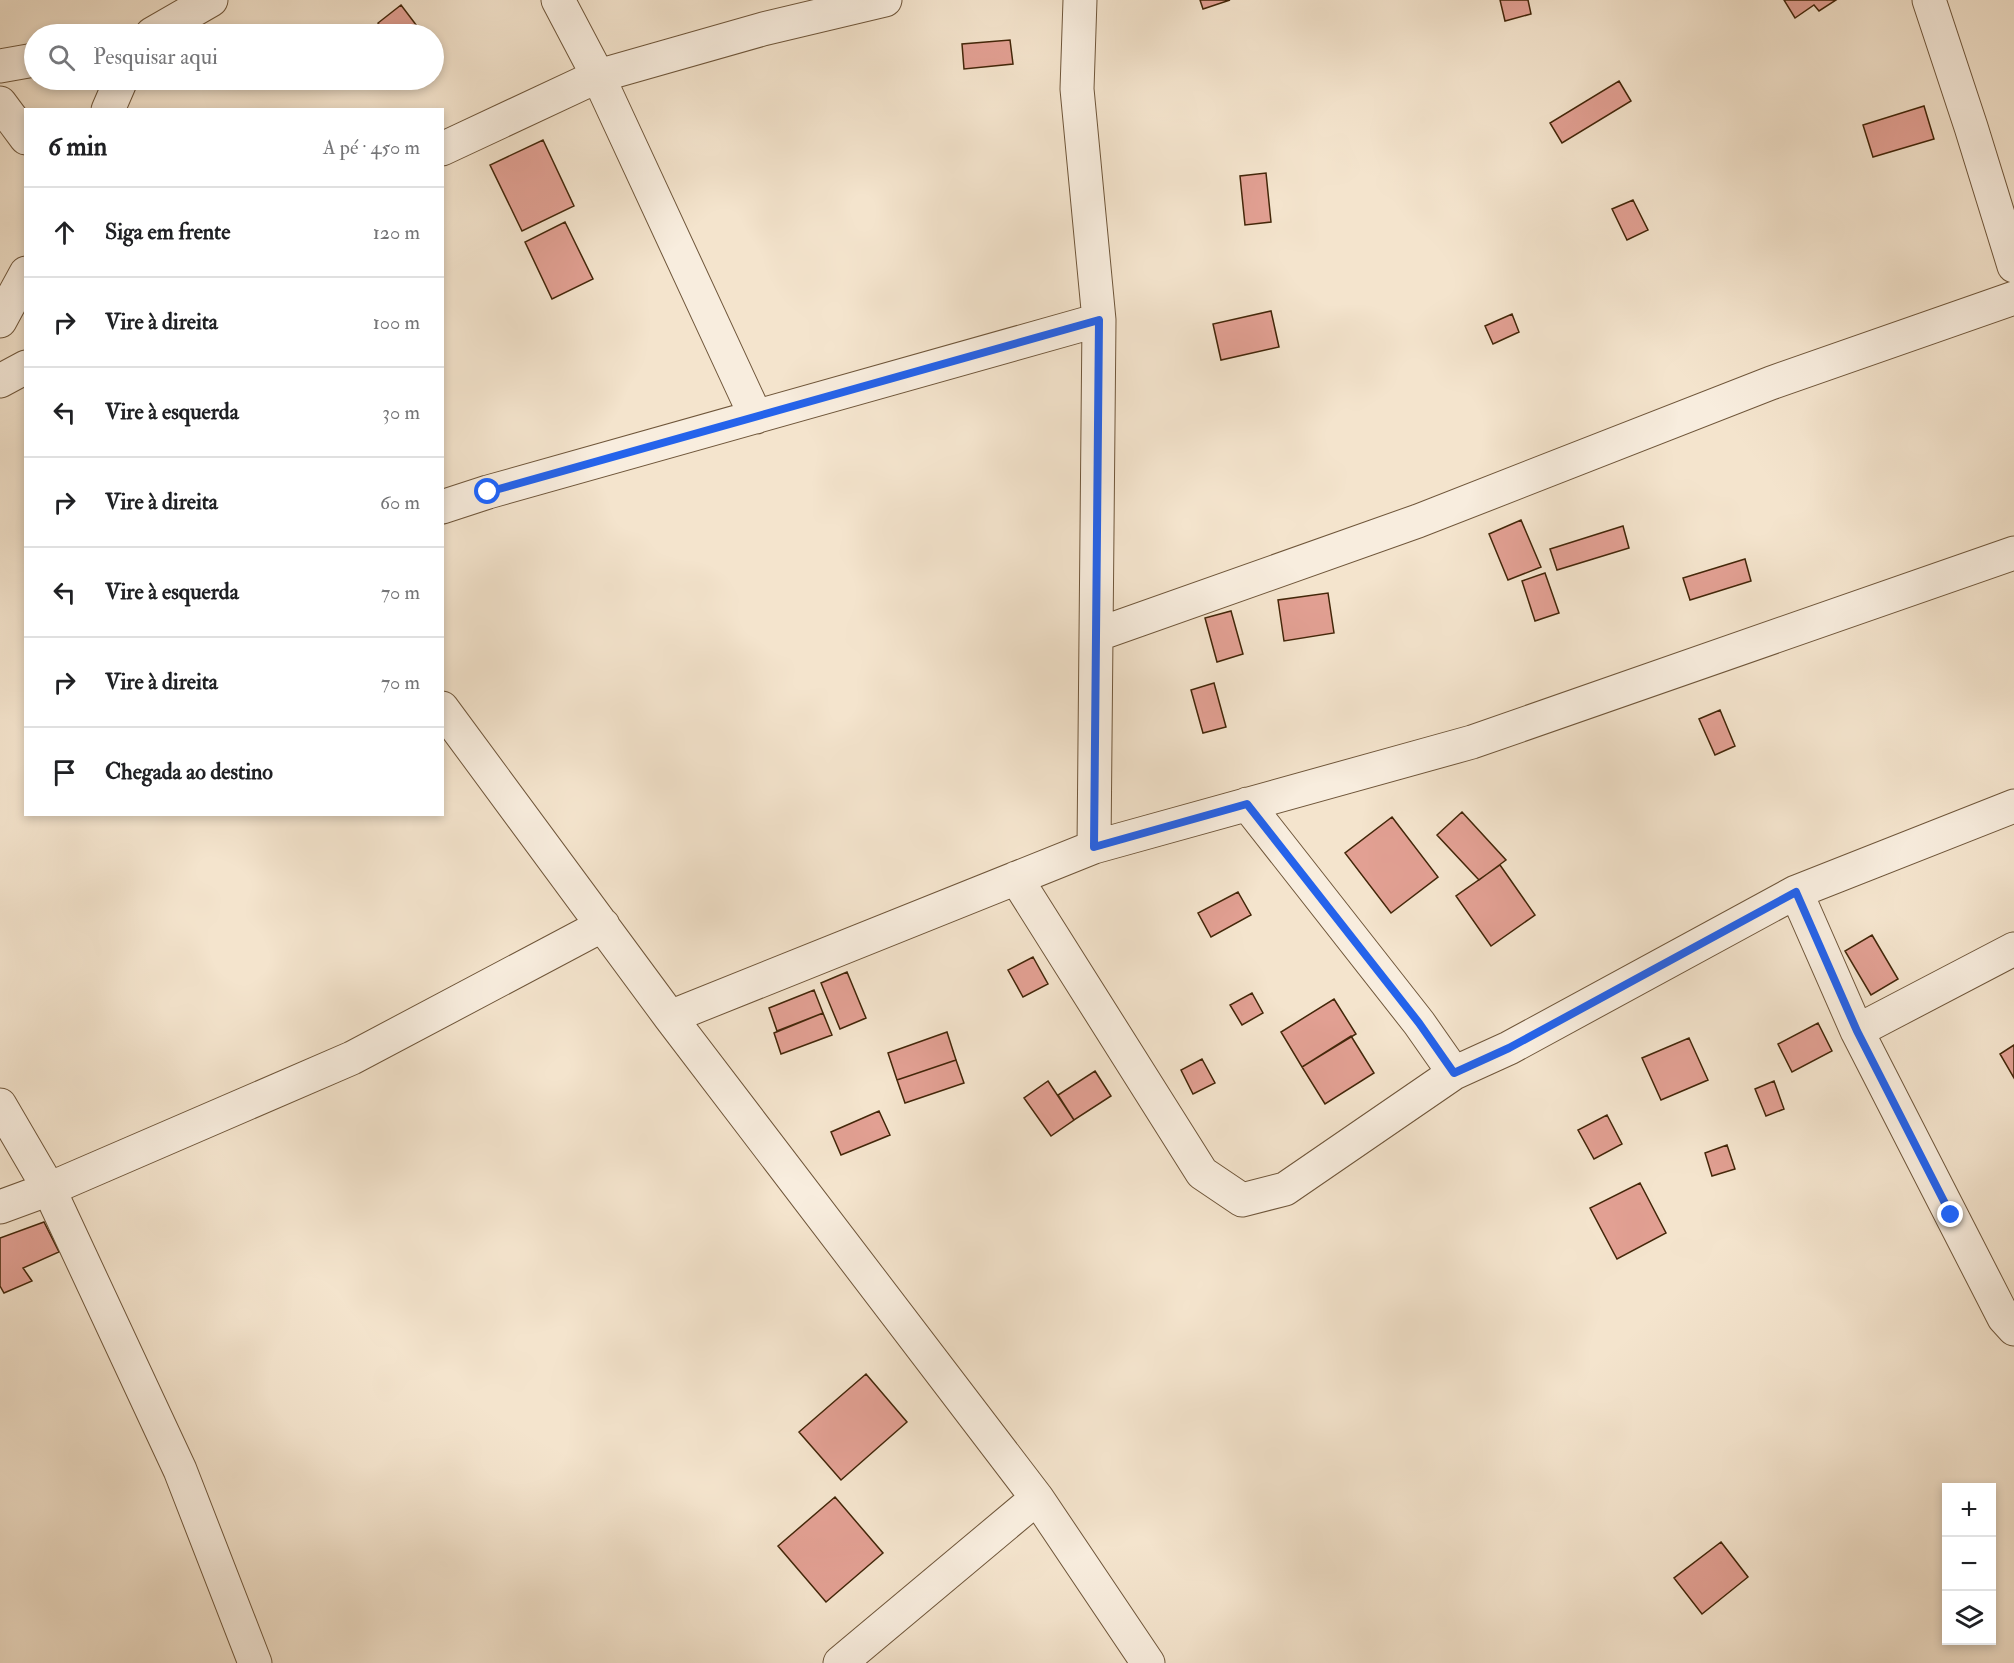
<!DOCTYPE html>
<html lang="pt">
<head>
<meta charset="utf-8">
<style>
	:root { --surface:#fff; --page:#f6f6f6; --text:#202124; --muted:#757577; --line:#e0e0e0 }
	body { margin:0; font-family:"IM FELL Double Pica",serif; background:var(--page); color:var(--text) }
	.controls { position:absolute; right:18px; bottom:18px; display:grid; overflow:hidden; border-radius:0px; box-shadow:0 3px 9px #0003 }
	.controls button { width:54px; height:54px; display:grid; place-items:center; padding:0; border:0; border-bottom:2px solid var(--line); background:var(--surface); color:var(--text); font:30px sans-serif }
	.stop { position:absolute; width:18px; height:18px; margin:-14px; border:4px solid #2563eb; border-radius:50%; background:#fff }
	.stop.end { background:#2563eb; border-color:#fff; box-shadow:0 2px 6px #0008 }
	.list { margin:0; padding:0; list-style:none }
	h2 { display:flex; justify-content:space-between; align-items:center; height:78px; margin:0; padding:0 24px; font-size:26px }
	h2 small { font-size:20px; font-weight:400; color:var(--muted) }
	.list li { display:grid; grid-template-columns:39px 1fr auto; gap:18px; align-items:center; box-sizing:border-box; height:90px; padding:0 24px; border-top:2px solid var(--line) }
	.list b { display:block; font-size:22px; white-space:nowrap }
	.list em { font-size:20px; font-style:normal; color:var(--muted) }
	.icon { flex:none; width:33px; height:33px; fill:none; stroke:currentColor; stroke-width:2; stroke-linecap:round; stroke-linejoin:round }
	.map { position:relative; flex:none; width:2014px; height:1663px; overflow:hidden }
	.search { position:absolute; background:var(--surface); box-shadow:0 3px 9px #0003; left:24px; top:24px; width:420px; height:66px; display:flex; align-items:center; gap:15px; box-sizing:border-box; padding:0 21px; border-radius:33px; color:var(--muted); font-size:22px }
	.panel { position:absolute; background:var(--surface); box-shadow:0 3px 9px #0003; left:24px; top:108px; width:420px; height:708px; border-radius:0px }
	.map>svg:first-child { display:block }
	.building { fill:#e2a093; stroke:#432609; stroke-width:1.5 }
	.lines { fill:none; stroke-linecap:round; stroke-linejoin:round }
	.minor-casing { stroke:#6f563a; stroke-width:35 }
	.minor { stroke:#f8edde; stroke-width:33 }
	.route { stroke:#2563eb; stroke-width:8 }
</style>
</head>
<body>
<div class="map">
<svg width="2014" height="1663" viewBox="0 0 2014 1663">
	<rect width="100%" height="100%" fill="#f4e4cd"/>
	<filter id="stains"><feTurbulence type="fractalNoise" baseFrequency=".00333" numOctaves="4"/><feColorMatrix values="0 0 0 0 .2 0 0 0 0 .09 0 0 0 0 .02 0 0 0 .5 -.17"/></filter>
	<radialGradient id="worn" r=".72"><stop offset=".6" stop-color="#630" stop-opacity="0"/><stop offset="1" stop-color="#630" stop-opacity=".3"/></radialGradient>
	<path class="building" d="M 1200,0 L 1230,0 L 1203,9 Z
		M 1500,0 L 1528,0 L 1531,14 L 1505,21 Z
		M 1784,0 L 1836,0 L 1819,11 L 1814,5 L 1795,18 Z
		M 401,5 L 423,34 L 387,34 L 378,23 Z
		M 1010,40 L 1013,64 L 964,69 L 962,44 Z
		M 1619,81 L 1631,101 L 1562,143 L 1550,123 Z
		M 1924,106 L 1934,139 L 1873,157 L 1863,125 Z
		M 543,140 L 574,206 L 522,231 L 490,165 Z
		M 1266,173 L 1271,222 L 1245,225 L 1240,176 Z
		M 1633,200 L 1648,230 L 1627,240 L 1612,209 Z
		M 565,222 L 593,279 L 552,299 L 525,242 Z
		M 1271,311 L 1279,347 L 1221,360 L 1213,324 Z
		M 1512,314 L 1519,332 L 1493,344 L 1485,326 Z
		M 1521,520 L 1541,567 L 1508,580 L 1489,534 Z
		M 1623,526 L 1629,548 L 1557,570 L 1550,549 Z
		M 1745,559 L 1751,581 L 1690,600 L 1683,578 Z
		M 1545,573 L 1559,613 L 1535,621 L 1522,581 Z
		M 1328,593 L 1334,633 L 1284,641 L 1278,600 Z
		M 1231,611 L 1243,654 L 1217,662 L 1205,618 Z
		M 1214,683 L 1226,727 L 1203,733 L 1191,690 Z
		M 1720,710 L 1735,746 L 1715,755 L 1699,719 Z
		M 1462,812 L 1506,860 L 1479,880 L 1437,835 Z
		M 1392,817 L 1438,877 L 1391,913 L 1345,853 Z
		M 1500,865 L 1535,915 L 1491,946 L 1456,896 Z
		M 1238,892 L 1251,915 L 1211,937 L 1198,913 Z
		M 1872,935 L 1898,979 L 1871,995 L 1845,951 Z
		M 1033,957 L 1048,984 L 1023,997 L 1008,970 Z
		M 847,972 L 866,1018 L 840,1029 L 821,983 Z
		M 814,990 L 823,1013 L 777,1031 L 769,1008 Z
		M 1252,993 L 1263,1013 L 1242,1025 L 1230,1005 Z
		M 1334,999 L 1356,1034 L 1302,1067 L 1281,1032 Z
		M 823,1013 L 832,1035 L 781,1054 L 774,1033 Z
		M 1818,1023 L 1832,1051 L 1792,1072 L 1778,1044 Z
		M 947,1032 L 956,1060 L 897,1080 L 888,1053 Z
		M 1351,1036 L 1374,1073 L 1325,1104 L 1302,1067 Z
		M 1689,1038 L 1708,1080 L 1661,1100 L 1642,1058 Z
		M 2014,1045 L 2014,1078 L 2000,1054 Z
		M 1202,1059 L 1215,1083 L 1193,1094 L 1181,1070 Z
		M 956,1060 L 964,1083 L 905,1103 L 897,1080 Z
		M 1095,1071 L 1111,1096 L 1074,1120 L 1058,1095 Z
		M 1048,1081 L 1074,1120 L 1051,1136 L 1024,1098 Z
		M 1774,1081 L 1784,1109 L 1766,1116 L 1755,1089 Z
		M 879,1111 L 890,1135 L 841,1155 L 831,1132 Z
		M 1607,1115 L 1622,1144 L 1594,1159 L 1578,1130 Z
		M 1727,1145 L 1735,1169 L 1712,1176 L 1705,1153 Z
		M 1640,1183 L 1666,1233 L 1617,1259 L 1590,1208 Z
		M 44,1222 L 59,1252 L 23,1268 L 32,1281 L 4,1293 L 0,1286 L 0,1238 Z
		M 866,1374 L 907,1422 L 841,1480 L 799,1432 Z
		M 835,1497 L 883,1553 L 826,1602 L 778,1546 Z
		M 1721,1542 L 1748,1577 L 1702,1614 L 1674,1578 Z"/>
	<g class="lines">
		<defs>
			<path id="minor" d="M 558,0 L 598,76 L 756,417
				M 1080,0 L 1077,89 L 1099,320 L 1094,847
				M 1929,0 L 1971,127 L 2014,266
				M 152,34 L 211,0
				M 0,66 L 34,60
				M 0,103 L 26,138
				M 108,110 L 121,80
				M 442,149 L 598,76 L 763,29 L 885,0
				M 0,321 L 26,273
				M 0,381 L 26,367
				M 442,507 L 488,492 L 1099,320
				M 1096,635 L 1418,521 L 1771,383 L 2014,298
				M 442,708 L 670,1017 L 1037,1498 L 1148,1663
				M 1247,804 L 1419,1023 L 1454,1073 L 1509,1048 L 1796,892
				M 2014,806 L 1796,892 L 1857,1031 L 2004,1318 L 2014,1329
				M 1016,878 L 1202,1173 L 1242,1200 L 1285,1189 L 1454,1073
				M 670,1017 L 1094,847 L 1472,742 L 2014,553
				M 1857,1031 L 2014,949
				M 0,1105 L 49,1189 L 180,1470 L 255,1663
				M 0,1207 L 49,1189 L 352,1058 L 603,925
				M 840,1663 L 1037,1498"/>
		</defs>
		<use href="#minor" class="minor-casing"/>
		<use href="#minor" class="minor"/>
	</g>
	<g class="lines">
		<path class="route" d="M 488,492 L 1099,320 L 1094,847 L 1247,804 L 1419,1023 L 1454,1073 L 1509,1048 L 1796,892 L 1857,1031 L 1951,1215"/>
	</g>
	<rect width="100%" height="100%" filter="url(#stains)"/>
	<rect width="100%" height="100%" fill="url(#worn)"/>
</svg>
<div class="controls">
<button>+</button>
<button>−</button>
<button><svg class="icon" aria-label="layers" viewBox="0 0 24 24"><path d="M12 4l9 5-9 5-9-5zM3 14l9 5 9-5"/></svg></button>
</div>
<div class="stop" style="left:488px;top:492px"></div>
<div class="stop end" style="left:1951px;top:1215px"></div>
<div class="search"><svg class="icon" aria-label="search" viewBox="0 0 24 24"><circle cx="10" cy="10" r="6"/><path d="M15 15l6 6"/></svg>Pesquisar aqui</div>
<section class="panel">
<h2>6 min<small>A pé · 450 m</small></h2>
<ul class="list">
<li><svg class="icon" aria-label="ahead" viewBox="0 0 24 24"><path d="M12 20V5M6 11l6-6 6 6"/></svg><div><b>Siga em frente</b></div><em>120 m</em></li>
<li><svg class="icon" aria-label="right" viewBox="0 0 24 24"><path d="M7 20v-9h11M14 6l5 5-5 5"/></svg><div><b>Vire à direita</b></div><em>100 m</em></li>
<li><svg class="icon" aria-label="left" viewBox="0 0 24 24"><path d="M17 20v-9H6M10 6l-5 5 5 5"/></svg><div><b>Vire à esquerda</b></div><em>30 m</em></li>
<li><svg class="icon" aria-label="right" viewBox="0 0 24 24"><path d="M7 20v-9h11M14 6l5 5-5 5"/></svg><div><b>Vire à direita</b></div><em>60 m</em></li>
<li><svg class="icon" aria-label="left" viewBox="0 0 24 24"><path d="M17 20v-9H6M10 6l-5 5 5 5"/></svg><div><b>Vire à esquerda</b></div><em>70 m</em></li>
<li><svg class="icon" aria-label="right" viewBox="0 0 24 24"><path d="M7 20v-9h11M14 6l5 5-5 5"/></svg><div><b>Vire à direita</b></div><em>70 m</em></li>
<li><svg class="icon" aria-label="arrive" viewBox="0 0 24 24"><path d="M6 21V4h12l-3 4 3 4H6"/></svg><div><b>Chegada ao destino</b></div></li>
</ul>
</section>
</div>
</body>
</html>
